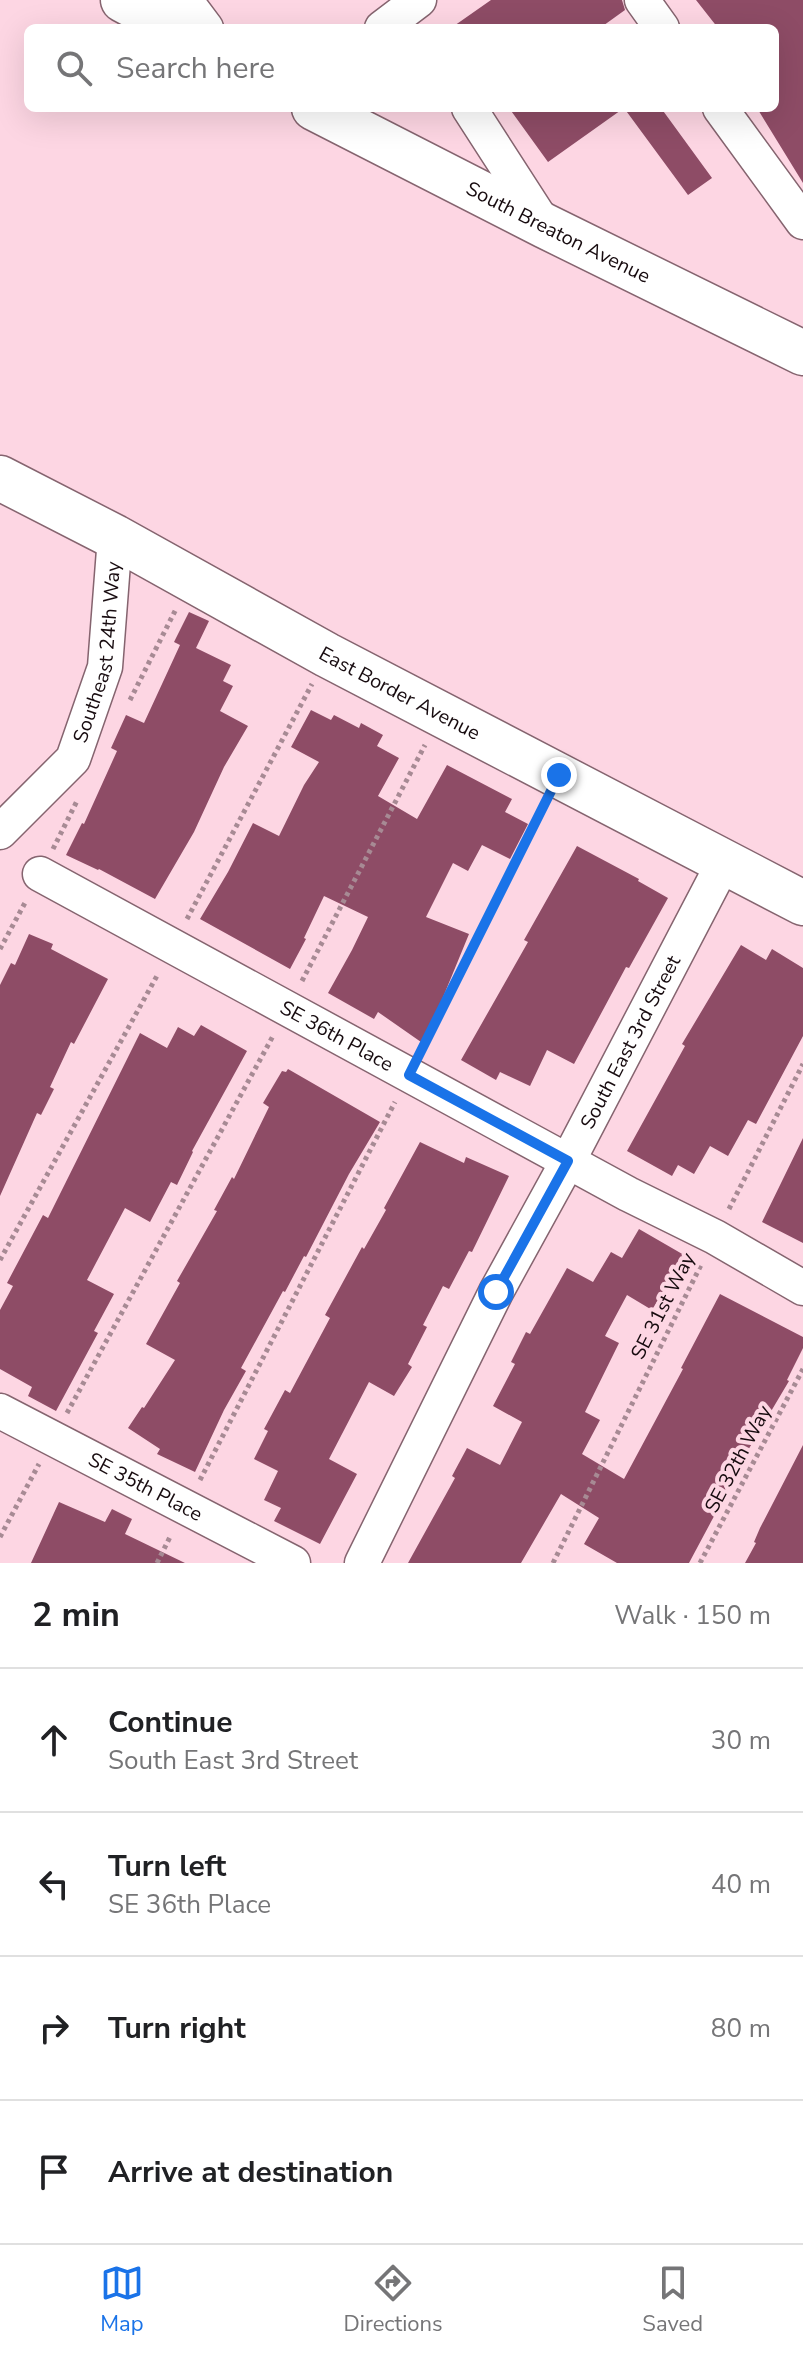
<!DOCTYPE html>
<html lang="en">
<head>
<meta charset="utf-8">
<style>
	:root { --surface:#fff; --page:#f6f6f6; --text:#202124; --muted:#757577; --line:#e0e0e0; --accent:#1a73e8 }
	body { margin:0; font-family:"Nunito Sans",sans-serif; background:var(--page); color:var(--text) }
	.stop { position:absolute; width:24px; height:24px; margin:-18px; border:6px solid #1a73e8; border-radius:50%; background:#fff }
	.stop.end { background:#1a73e8; border-color:#fff; box-shadow:0 2px 8px #0008 }
	.list { margin:0; padding:0; list-style:none }
	h2 { display:flex; justify-content:space-between; align-items:center; height:104px; margin:0; padding:0 32px; font-size:34px }
	h2 small { font-size:26px; font-weight:400; color:var(--muted) }
	.list li { display:grid; grid-template-columns:52px 1fr auto; gap:24px; align-items:center; box-sizing:border-box; height:144px; padding:0 32px; border-top:2px solid var(--line) }
	.list b { display:block; font-size:30px; white-space:nowrap }
	.list p { margin:0; font-size:26px; white-space:nowrap; color:var(--muted) }
	.list em { font-size:26px; font-style:normal; color:var(--muted) }
	.icon { flex:none; width:44px; height:44px; fill:none; stroke:currentColor; stroke-width:2; stroke-linecap:round; stroke-linejoin:round }
	.map { position:relative; flex:none; width:803px; height:1563px; overflow:hidden }
	.search { position:absolute; background:var(--surface); box-shadow:0 8px 32px #0002; left:24px; right:24px; top:24px; height:88px; display:flex; align-items:center; gap:20px; box-sizing:border-box; padding:0 28px; border-radius:12px; color:var(--muted); font-size:30px }
	.sheet { height:680px; background:var(--surface) }
	nav { display:flex; justify-content:space-around; align-items:center; box-sizing:border-box; height:112px; border-top:2px solid var(--line); background:var(--surface); font-size:22px; color:var(--muted) }
	nav a { display:grid; justify-items:center; gap:4px }
	nav .on { color:var(--accent) }
	.map>svg:first-child { display:block }
	.building { fill:#8e4c66 }
	.lines { fill:none; stroke-linecap:round; stroke-linejoin:round }
	.street-casing { stroke:#85646f; stroke-width:37 }
	.secondary-casing { stroke:#85646f; stroke-width:47 }
	.path { stroke:#a78a94; stroke-width:5; stroke-dasharray:4 4; stroke-linecap:butt }
	.street { stroke:#fff; stroke-width:34 }
	.secondary { stroke:#fff; stroke-width:44 }
	.route { stroke:#1a73e8; stroke-width:10 }
	.labels { text-anchor:middle; dominant-baseline:central; stroke-width:8; stroke-linejoin:round; paint-order:stroke }
	.street-label { font-size:20px; fill:#170b0f; stroke:#fdd6e3 }
</style>
</head>
<body>
<div class="map">
<svg width="803" height="1563" viewBox="0 0 803 1563">
	<rect width="100%" height="100%" fill="#fdd6e3"/>
	<path class="building" d="M 491,0 L 622,0 L 625,10 L 600,28 L 451,28 Z
		M 696,0 L 803,0 L 803,183 L 757,108 L 775,108 L 775,28 L 718,28 Z
		M 509,108 L 624,108 L 548,162 Z
		M 624,108 L 661,108 L 712,178 L 688,195 Z
		M 189,612 L 209,621 L 196,648 L 231,665 L 223,681 L 233,686 L 220,711 L 248,726 L 224,767 L 194,832 L 155,899 L 99,869 L 98,870 L 66,855 L 82,823 L 84,824 L 117,751 L 111,748 L 126,715 L 144,723 L 180,645 L 174,642 Z
		M 311,710 L 331,720 L 334,715 L 359,728 L 361,723 L 383,735 L 377,746 L 399,758 L 378,796 L 417,819 L 447,765 L 512,799 L 505,812 L 528,824 L 510,859 L 482,845 L 468,871 L 453,863 L 426,917 L 469,934 L 430,1029 L 421,1042 L 378,1012 L 374,1019 L 328,993 L 352,950 L 368,917 L 324,896 L 304,938 L 306,939 L 290,969 L 200,919 L 228,872 L 253,823 L 279,836 L 304,785 L 319,762 L 291,747 Z
		M 577,846 L 639,879 L 638,881 L 668,898 L 629,968 L 626,967 L 574,1064 L 547,1050 L 530,1086 L 500,1072 L 496,1080 L 461,1060 L 528,942 L 524,940 Z
		M 29,934 L 53,944 L 51,949 L 108,979 L 74,1044 L 71,1042 L 50,1087 L 54,1089 L 41,1115 L 37,1113 L 0,1196 L 0,985 L 11,963 L 15,965 Z
		M 741,945 L 766,960 L 772,949 L 803,968 L 803,1036 L 756,1124 L 748,1120 L 728,1156 L 710,1146 L 694,1174 L 678,1165 L 672,1176 L 627,1151 L 685,1046 L 682,1044 Z
		M 201,1025 L 247,1051 L 192,1151 L 193,1152 L 177,1185 L 171,1182 L 150,1222 L 125,1208 L 87,1280 L 114,1294 L 94,1331 L 98,1333 L 56,1411 L 28,1396 L 32,1387 L 0,1369 L 0,1310 L 13,1286 L 7,1283 L 43,1215 L 48,1218 L 140,1033 L 167,1048 L 178,1027 L 194,1036 Z
		M 288,1069 L 380,1122 L 349,1174 L 306,1257 L 304,1256 L 285,1292 L 283,1291 L 241,1368 L 246,1371 L 224,1410 L 195,1472 L 157,1454 L 160,1449 L 128,1428 L 142,1407 L 144,1408 L 175,1360 L 146,1344 L 180,1283 L 177,1281 L 217,1211 L 214,1210 L 232,1177 L 234,1179 L 269,1107 L 263,1103 L 282,1071 L 286,1072 Z
		M 803,1138 L 803,1243 L 762,1222 Z
		M 420,1142 L 464,1163 L 466,1157 L 509,1176 L 472,1252 L 469,1251 L 449,1289 L 443,1286 L 423,1325 L 427,1327 L 408,1364 L 412,1367 L 394,1396 L 369,1382 L 329,1459 L 357,1474 L 320,1544 L 274,1521 L 281,1508 L 264,1500 L 278,1471 L 254,1459 L 268,1431 L 264,1429 L 285,1390 L 290,1393 L 330,1318 L 325,1315 L 362,1247 L 364,1249 L 386,1210 L 384,1208 Z
		M 639,1229 L 684,1255 L 652,1310 L 627,1295 L 605,1336 L 619,1343 L 585,1412 L 600,1420 L 582,1454 L 624,1479 L 683,1369 L 681,1368 L 720,1294 L 803,1337 L 803,1348 L 787,1380 L 789,1381 L 725,1489 L 728,1490 L 689,1563 L 617,1563 L 584,1544 L 599,1518 L 561,1494 L 521,1563 L 408,1563 L 455,1478 L 452,1476 L 467,1448 L 500,1465 L 522,1422 L 493,1406 L 515,1364 L 511,1362 L 526,1332 L 530,1334 L 567,1268 L 593,1282 L 611,1252 L 622,1258 Z
		M 803,1445 L 803,1563 L 745,1563 L 756,1543 L 754,1542 L 760,1528 Z
		M 59,1502 L 105,1522 L 112,1509 L 132,1519 L 125,1534 L 185,1563 L 31,1563 Z"/>
	<g class="lines">
		<defs>
			<g id="street">
				<path d="M 185,0 L 206,28"/>
				<path d="M 642,0 L 662,28"/>
				<path d="M 382,28 L 419,0"/>
				<path d="M 469,108 L 545,226"/>
				<path d="M 720,108 L 803,222"/>
				<path id="s1" d="M 0,832 L 73,759 L 105,667 L 115,537"/>
				<path id="s2" d="M 40,874 L 628,1194 L 715,1237 L 803,1288"/>
				<path id="s3" d="M 0,1411 L 293,1563"/>
				<path id="s4" d="M 362,1563 L 496,1292 L 568,1161 L 724,862"/>
			</g>
			<g id="secondary">
				<path d="M 123,0 L 175,28"/>
				<path id="s5" d="M 314,108 L 545,226 L 803,353"/>
				<path id="s6" d="M 0,478 L 115,537 L 327,655 L 803,903"/>
			</g>
		</defs>
		<use href="#street" class="street-casing"/>
		<use href="#secondary" class="secondary-casing"/>
		<path class="path" d="M 130,700 L 176,609
			M 53,849 L 77,801
			M 187,919 L 312,684
			M 0,949 L 26,901
			M 302,981 L 425,745
			M 422,1050 L 544,805
			M 729,1209 L 803,1064
			M 0,1260 L 158,974
			M 67,1413 L 273,1036
			M 200,1480 L 395,1102
			M 0,1537 L 39,1464
			M 157,1563 L 171,1535
			M 553,1563 L 701,1265
			M 700,1563 L 803,1369"/>
		<use href="#street" class="street"/>
		<use href="#secondary" class="secondary"/>
	</g>
	<g class="lines">
		<path class="route" d="M 496,1292 L 568,1161 L 409,1075 L 559,775"/>
	</g>
	<g class="labels">
		<g class="street-label">
			<text stroke="none"><textPath href="#s5" startOffset="274">South Breaton Avenue</textPath></text>
			<text stroke="none"><textPath href="#s1" startOffset="214">Southeast 24th Way</textPath></text>
			<text stroke="none"><textPath href="#s6" startOffset="454">East Border Avenue</textPath></text>
			<text stroke="none"><textPath href="#s2" startOffset="338">SE 36th Place</textPath></text>
			<text stroke="none"><textPath href="#s4" startOffset="586">South East 3rd Street</textPath></text>
			<text transform="translate(663 1306) rotate(-63)">SE 31st Way</text>
			<text transform="translate(738 1459) rotate(-62)">SE 32th Way</text>
			<text stroke="none"><textPath href="#s3" startOffset="164">SE 35th Place</textPath></text>
		</g>
	</g>
</svg>
<div class="stop" style="left:496px;top:1292px"></div>
<div class="stop end" style="left:559px;top:775px"></div>
<div class="search"><svg class="icon" aria-label="search" viewBox="0 0 24 24"><circle cx="10" cy="10" r="6"/><path d="M15 15l6 6"/></svg>Search here</div>
</div>
<section class="sheet">
<h2>2 min<small>Walk · 150 m</small></h2>
<ul class="list">
<li><svg class="icon" aria-label="ahead" viewBox="0 0 24 24"><path d="M12 20V5M6 11l6-6 6 6"/></svg><div><b>Continue</b><p>South East 3rd Street</p></div><em>30 m</em></li>
<li><svg class="icon" aria-label="left" viewBox="0 0 24 24"><path d="M17 20v-9H6M10 6l-5 5 5 5"/></svg><div><b>Turn left</b><p>SE 36th Place</p></div><em>40 m</em></li>
<li><svg class="icon" aria-label="right" viewBox="0 0 24 24"><path d="M7 20v-9h11M14 6l5 5-5 5"/></svg><div><b>Turn right</b></div><em>80 m</em></li>
<li><svg class="icon" aria-label="arrive" viewBox="0 0 24 24"><path d="M6 21V4h12l-3 4 3 4H6"/></svg><div><b>Arrive at destination</b></div></li>
</ul>
</section>
<nav>
<a class="on"><svg class="icon" aria-label="map" viewBox="0 0 24 24"><path d="M3 6l6-2 6 2 6-2v14l-6 2-6-2-6 2zM9 4v14M15 6v14"/></svg>Map</a>
<a><svg class="icon" aria-label="directions" viewBox="0 0 24 24"><path d="M12 3l9 9-9 9-9-9zM9 14v-3h6M13 9l2 2-2 2"/></svg>Directions</a>
<a><svg class="icon" aria-label="saved" viewBox="0 0 24 24"><path d="M7 4h10v16l-5-4-5 4z"/></svg>Saved</a>
</nav>
</body>
</html>
